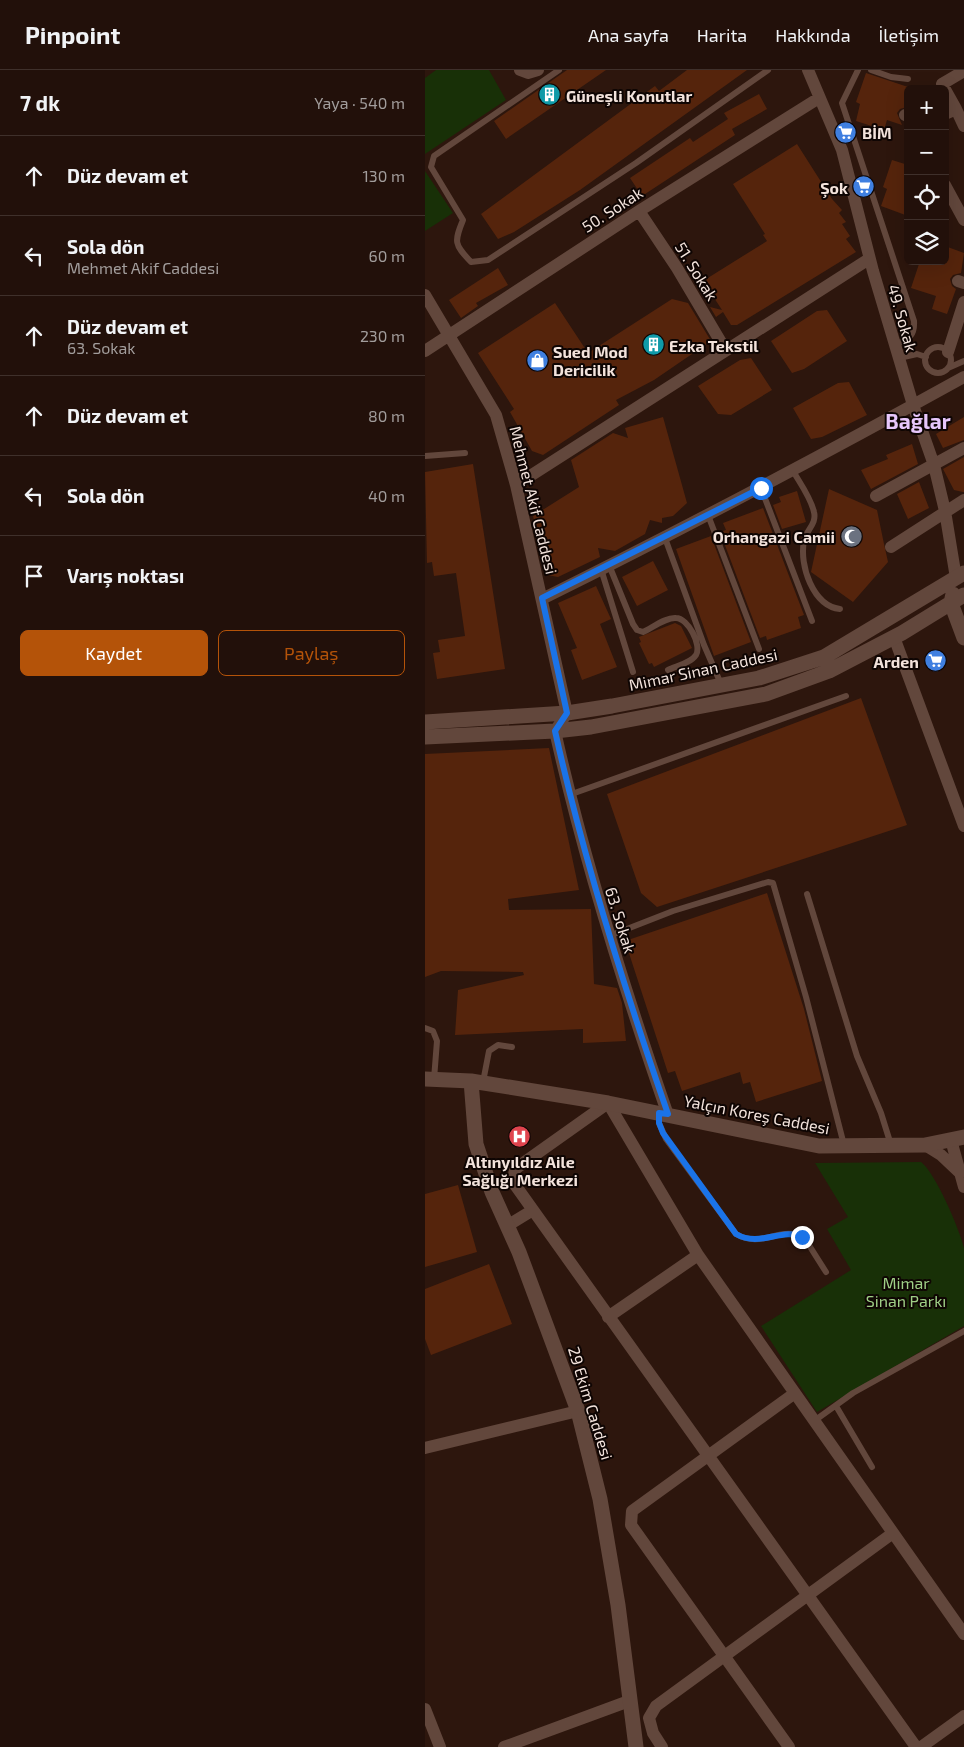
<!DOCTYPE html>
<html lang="tr">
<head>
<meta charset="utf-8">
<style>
	:root { --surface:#22100a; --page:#2e1e18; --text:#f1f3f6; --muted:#a29d9c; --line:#3f302b; --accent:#b45309 }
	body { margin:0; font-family:"Exo 2",sans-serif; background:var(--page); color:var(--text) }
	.controls { position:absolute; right:15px; top:15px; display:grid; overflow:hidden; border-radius:8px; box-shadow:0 5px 20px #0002 }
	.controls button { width:45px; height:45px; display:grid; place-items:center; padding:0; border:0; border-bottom:1px solid var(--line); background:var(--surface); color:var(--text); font:25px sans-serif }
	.stop { position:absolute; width:15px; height:15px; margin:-11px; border:4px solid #1a73e8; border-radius:50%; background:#fff }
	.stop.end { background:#1a73e8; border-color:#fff; box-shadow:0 1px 5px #0008 }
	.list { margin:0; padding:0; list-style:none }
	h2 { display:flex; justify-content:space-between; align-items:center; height:65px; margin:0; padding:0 20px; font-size:21px }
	h2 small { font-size:16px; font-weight:400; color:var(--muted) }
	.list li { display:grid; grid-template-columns:32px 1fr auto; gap:15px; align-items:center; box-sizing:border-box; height:80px; padding:0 20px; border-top:1px solid var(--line) }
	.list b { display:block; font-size:19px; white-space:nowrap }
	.list p { margin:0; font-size:16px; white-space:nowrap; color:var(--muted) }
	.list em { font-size:16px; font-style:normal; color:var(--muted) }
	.actions { display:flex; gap:10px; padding:15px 20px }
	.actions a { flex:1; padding:11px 0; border:1px solid var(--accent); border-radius:8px; text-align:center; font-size:18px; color:var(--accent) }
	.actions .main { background:var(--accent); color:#fff }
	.icon { flex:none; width:28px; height:28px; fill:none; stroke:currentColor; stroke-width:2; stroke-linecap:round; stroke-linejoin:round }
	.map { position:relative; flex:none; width:539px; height:1677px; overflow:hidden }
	header { display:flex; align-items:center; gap:30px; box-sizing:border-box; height:70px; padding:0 25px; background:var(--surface); border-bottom:1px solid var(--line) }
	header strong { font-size:24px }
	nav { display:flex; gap:28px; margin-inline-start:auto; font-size:18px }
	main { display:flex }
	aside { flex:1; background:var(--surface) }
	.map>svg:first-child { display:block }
	.green { fill:#183007 }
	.building { fill:#55240c }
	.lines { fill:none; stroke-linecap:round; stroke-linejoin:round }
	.lane { stroke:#62473c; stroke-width:6 }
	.street { stroke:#62473c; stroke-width:12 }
	.secondary { stroke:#62473c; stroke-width:15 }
	.route { stroke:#1a73e8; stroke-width:6 }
	.labels { text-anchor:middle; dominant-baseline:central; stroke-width:4; stroke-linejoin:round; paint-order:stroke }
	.poi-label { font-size:16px; font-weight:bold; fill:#f3e3dc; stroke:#0e0503; text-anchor:start }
	.street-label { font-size:16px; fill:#f3e3dc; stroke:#0e0503 }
	.park-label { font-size:16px; fill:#9fcf86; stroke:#0e0503 }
	.district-label { font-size:21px; font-weight:bold; fill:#e7c7fc; stroke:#0e0503 }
</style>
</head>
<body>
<header>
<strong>Pinpoint</strong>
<nav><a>Ana sayfa</a><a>Harita</a><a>Hakkında</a><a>İletişim</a></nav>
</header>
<main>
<aside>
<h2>7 dk<small>Yaya · 540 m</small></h2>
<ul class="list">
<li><svg class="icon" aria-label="ahead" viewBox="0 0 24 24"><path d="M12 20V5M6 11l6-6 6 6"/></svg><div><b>Düz devam et</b></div><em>130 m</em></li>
<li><svg class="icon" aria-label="left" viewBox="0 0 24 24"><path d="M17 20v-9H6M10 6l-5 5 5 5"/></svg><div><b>Sola dön</b><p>Mehmet Akif Caddesi</p></div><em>60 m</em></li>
<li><svg class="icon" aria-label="ahead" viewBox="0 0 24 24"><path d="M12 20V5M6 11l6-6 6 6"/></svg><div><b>Düz devam et</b><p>63. Sokak</p></div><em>230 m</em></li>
<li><svg class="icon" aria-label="ahead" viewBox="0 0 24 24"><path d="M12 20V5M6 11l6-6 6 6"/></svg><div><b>Düz devam et</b></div><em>80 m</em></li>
<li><svg class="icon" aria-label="left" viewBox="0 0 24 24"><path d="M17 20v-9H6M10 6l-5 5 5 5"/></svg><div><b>Sola dön</b></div><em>40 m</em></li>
<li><svg class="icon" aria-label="arrive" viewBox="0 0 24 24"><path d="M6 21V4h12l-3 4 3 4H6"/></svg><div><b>Varış noktası</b></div></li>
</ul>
<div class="actions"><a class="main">Kaydet</a><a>Paylaş</a></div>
</aside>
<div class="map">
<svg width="539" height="1677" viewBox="0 0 539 1677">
	<rect width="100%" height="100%" fill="#2d160d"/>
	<path class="green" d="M 11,0 L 64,0 L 81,30 L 0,84 L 0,8 Z
		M 0,101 L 28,143 L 0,161 Z
		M 496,1092 C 510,1102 535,1160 539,1178 C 539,1197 539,1236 539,1256 L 392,1342 L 336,1256 L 426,1200 L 402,1159 L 423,1147 L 390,1093 Z"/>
	<path class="building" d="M 142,0 L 181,0 L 81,69 L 69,51 Z
		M 262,0 L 322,0 L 155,120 L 89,162 L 73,169 L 56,144 L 230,16 L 234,21 Z
		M 441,3 L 483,17 L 482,37 L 475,39 L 472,43 L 477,55 L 462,50 L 459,60 L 431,51 L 435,34 L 431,32 Z
		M 334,24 L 342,39 L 307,59 L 310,65 L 217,126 L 205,108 L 265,68 L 268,72 L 303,49 L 299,43 Z
		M 372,74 L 407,129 L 417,140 L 414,143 L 421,152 L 417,154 L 425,166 L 421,169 L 431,182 L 312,255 L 306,255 L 298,242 L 291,247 L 285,237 L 297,240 L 278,211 L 342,171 L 338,165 L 340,164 L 308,114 Z
		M 467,90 L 483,95 L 483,146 L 456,136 L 462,119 L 458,117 Z
		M 520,176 L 539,183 L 536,203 L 528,205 L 525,209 L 527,216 L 531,219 L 522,244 L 507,239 L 511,226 L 486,218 L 495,191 L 520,191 Z
		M 73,198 L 83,215 L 51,233 L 53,236 L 36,248 L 24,230 Z
		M 247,229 L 263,233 L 286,271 L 229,310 L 191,330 L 194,335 L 118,385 L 107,381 L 85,342 L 89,339 L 53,283 L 130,233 L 163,283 Z
		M 402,240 L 422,271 L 379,299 L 367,303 L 346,271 L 392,241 Z
		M 326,288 L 347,320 L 306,345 L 293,344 L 273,316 L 315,290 Z
		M 424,312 L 442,345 L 397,367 L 386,369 L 368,338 L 413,313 Z
		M 238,347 L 262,433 L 248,446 L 237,448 L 237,453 L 225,450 L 220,464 L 190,481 L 173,478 L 175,487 L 133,507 L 122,505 L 108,446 L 154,417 L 146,390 L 188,363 L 203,368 L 200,358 Z
		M 539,347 L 539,370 L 518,378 L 511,364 Z
		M 487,374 L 493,394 L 446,419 L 436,400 L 463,389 L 461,385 Z
		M 539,387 L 539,422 L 538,422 L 529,420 L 518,399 Z
		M 48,394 L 80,599 L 12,609 L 8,583 L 15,582 L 13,570 L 40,566 L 31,503 L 9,506 L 7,492 L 2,493 L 0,402 Z
		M 494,412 L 504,438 L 483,449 L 472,424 Z
		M 404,419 L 452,440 L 459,474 L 463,492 L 428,532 L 386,502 Z
		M 372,421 L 381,452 L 357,459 L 348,435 L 356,432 L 354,427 Z
		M 338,438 L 379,545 L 373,547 L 376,558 L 342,570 L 341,566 L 335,568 L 295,462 L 301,460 L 298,453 Z
		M 286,466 L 326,572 L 289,586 L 251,479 Z
		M 228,491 L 243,520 L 212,536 L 197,507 Z
		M 171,516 L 186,549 L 175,554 L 192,597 L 157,610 L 146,580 L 152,578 L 133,533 Z
		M 250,553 L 256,556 L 267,578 L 229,597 L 227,593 L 224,594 L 214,573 L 216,572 L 214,567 Z
		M 436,628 L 482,755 L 232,837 L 216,823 L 182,724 Z
		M 124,678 L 154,820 L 83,829 L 84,840 L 166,839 L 169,914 L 192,918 L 197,933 L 201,971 L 158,973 L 158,959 L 30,965 L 33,920 L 99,905 L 98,902 L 16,901 L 0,907 L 0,684 Z
		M 342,823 L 379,939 L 397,1011 L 331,1032 L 325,1012 L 318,1014 L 315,1002 L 257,1021 L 250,1001 L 243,1003 L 200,871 Z
		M 33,1115 L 52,1182 L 0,1197 L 0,1124 Z
		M 64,1194 L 87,1254 L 6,1285 L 0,1269 L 0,1219 Z"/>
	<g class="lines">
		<path class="lane" d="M 134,0 L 9,86 L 6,97 L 38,150 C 29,172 29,174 46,192 L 63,190 L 211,93 L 343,0
			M 433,0 L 417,33 L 489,251 C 490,267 483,269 470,275
			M 446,0 L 466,7 L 483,9
			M500 290a13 13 0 1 1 26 0a13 13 0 1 1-26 0Z
			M 474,288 L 492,284 L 501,287
			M 523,298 L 539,291
			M 0,386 L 40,383
			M 368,401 C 375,413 386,428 389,442 C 392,454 381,460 379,471 C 374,495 388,536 415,539
			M 336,418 L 387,551
			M 283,445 L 334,579
			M 240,468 L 279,575 L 296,614
			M 184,495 L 208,554 L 212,560 L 218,562 C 227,558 241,547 251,548 C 263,548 277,575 271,585 C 266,593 251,596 243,600
			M 176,499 L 208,602
			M 144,725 L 421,626
			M 382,824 L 432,986 L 456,1043 L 466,1075
			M 184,866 L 248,841 L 343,812 L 348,813 L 381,927 L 419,1075
			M 0,958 L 8,961 L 12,971 L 9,1009
			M 58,1012 L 64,981 L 73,975 L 87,977
			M 234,1044 L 234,1053 L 241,1069 L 311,1164 C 335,1178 352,1159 373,1165 L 382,1172 L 401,1202
			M 411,1336 L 447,1397
			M 389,1351 L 428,1323 L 539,1261"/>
		<path class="street" d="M 95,0 L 103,3 L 113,0
			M 383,0 L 417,80 L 448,201 L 488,335 L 509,395 L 520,441 L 531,508
			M 531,39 L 517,14 L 539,1
			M 520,44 L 531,39 L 539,56
			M 480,45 L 483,46
			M 520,115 L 539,150
			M 214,141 L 252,198 L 300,279
			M 533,211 L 539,213
			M 0,225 L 71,345 L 91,415 L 142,643 L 130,661 C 159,791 199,918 243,1045
			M 0,281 L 214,141 L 394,28
			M 523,282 L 539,232
			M 91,415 L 444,189
			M 451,426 L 539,378
			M 466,477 L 539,430
			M 117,529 C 260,458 400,384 539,307
			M 469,567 L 539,756
			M 526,1070 L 539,1117
			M 500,1075 L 516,1085 L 535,1103
			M 82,1156 L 108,1140
			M 183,1247 L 273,1185
			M 0,1378 L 153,1341
			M 0,1639 L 15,1677
			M 79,1677 L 204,1631
			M 237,1677 L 228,1663 L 224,1648 L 231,1636 L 468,1463
			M 364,1677 L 206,1455 L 207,1441 L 370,1323
			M 491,1677 L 88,1112 L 90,1099 L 183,1033 L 273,1185 L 539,1564
			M 496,1677 L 539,1646"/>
		<path class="secondary" d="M 528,524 L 526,533 L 539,568
			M 0,652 L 142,643 L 187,636 L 334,608 L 399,587 L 539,503
			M 0,667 L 130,661 L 166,657 L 341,624 L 404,601 L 477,563 L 539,525
			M 0,1009 L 46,1011 L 183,1033 L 394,1076 L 500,1075 L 539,1067
			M 46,1011 L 51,1074 L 67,1122 L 94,1182 L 153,1341 L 175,1429 L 193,1535 L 211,1677"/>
	</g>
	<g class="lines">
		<path class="route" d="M 336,418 L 117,528 L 142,643 L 130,661 C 159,791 199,918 243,1044 L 234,1043 L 234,1053 L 238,1063 L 311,1164 C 335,1178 357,1157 377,1167"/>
	</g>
	<defs>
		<symbol id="building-disc" viewBox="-11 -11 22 22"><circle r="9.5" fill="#0f9aa8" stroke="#0e0503"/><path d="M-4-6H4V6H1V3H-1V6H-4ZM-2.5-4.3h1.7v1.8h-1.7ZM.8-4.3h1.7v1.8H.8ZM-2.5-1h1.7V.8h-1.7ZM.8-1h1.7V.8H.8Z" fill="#fff"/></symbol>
		<symbol id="supermarket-disc" viewBox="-11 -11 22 22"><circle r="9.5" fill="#3f7fe0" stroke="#0e0503"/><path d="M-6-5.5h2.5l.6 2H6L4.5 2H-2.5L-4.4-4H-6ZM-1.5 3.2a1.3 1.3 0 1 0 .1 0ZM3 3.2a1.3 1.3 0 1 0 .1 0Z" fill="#fff"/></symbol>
		<symbol id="shop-disc" viewBox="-11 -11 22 22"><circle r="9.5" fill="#3f7fe0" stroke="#0e0503"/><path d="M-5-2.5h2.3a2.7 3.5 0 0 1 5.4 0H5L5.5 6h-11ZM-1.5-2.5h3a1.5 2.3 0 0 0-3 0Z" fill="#fff"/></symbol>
		<symbol id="mosque-disc" viewBox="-11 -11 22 22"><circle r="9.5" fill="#6b7280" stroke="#0e0503"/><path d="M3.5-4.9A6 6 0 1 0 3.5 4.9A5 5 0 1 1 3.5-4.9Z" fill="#fff"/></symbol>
		<symbol id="hospital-disc" viewBox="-11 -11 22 22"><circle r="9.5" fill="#e0444e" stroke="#0e0503"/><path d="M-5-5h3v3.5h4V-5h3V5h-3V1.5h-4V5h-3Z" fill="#fff"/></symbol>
	</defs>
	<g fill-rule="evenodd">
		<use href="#building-disc" x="112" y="12" width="25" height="25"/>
		<use href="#supermarket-disc" x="408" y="50" width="25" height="25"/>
		<use href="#supermarket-disc" x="426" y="104" width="25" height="25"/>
		<use href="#building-disc" x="216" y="262" width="25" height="25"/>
		<use href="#shop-disc" x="100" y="278" width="25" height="25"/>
		<use href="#mosque-disc" x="414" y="454" width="25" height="25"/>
		<use href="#supermarket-disc" x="498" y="578" width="25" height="25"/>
		<use href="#hospital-disc" x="82" y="1054" width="25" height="25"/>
	</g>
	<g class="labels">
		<g class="poi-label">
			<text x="141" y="25">Güneşli Konutlar</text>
			<text x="437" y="62">BİM</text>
			<text x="423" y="117" text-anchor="end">Şok</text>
			<text x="244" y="275">Ezka Tekstil</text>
			<text x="128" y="281">Sued Mod<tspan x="128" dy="18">Dericilik</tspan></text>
			<text x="410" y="466" text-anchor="end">Orhangazi Camii</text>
			<text x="494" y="591" text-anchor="end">Arden</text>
			<text x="95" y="1091" text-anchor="middle">Altınyıldız Aile<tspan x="95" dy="18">Sağlığı Merkezi</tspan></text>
		</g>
		<g class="street-label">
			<text transform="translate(187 139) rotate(-33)">50. Sokak</text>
			<text transform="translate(272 201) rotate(58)">51. Sokak</text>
			<text transform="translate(478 248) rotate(74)">49. Sokak</text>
			<text transform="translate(109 430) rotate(76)">Mehmet Akif Caddesi</text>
			<text transform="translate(278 599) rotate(-12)">Mimar Sinan Caddesi</text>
			<text transform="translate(196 850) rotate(73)">63. Sokak</text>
			<text transform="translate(332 1044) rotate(11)">Yalçın Koreş Caddesi</text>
			<text transform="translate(166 1333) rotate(73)">29 Ekim Caddesi</text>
		</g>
		<g class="park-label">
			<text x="481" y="1212">Mimar<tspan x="481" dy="18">Sinan Parkı</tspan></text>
		</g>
		<g class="district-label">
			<text x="493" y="350">Bağlar</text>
		</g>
	</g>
</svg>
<div class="controls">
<button>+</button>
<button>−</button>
<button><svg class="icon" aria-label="locate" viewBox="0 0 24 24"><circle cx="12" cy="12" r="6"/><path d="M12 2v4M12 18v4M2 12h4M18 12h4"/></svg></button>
<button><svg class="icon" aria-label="layers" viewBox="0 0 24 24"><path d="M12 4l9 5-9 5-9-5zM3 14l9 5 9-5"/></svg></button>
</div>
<div class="stop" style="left:336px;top:418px"></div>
<div class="stop end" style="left:377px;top:1167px"></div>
</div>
</main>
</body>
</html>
